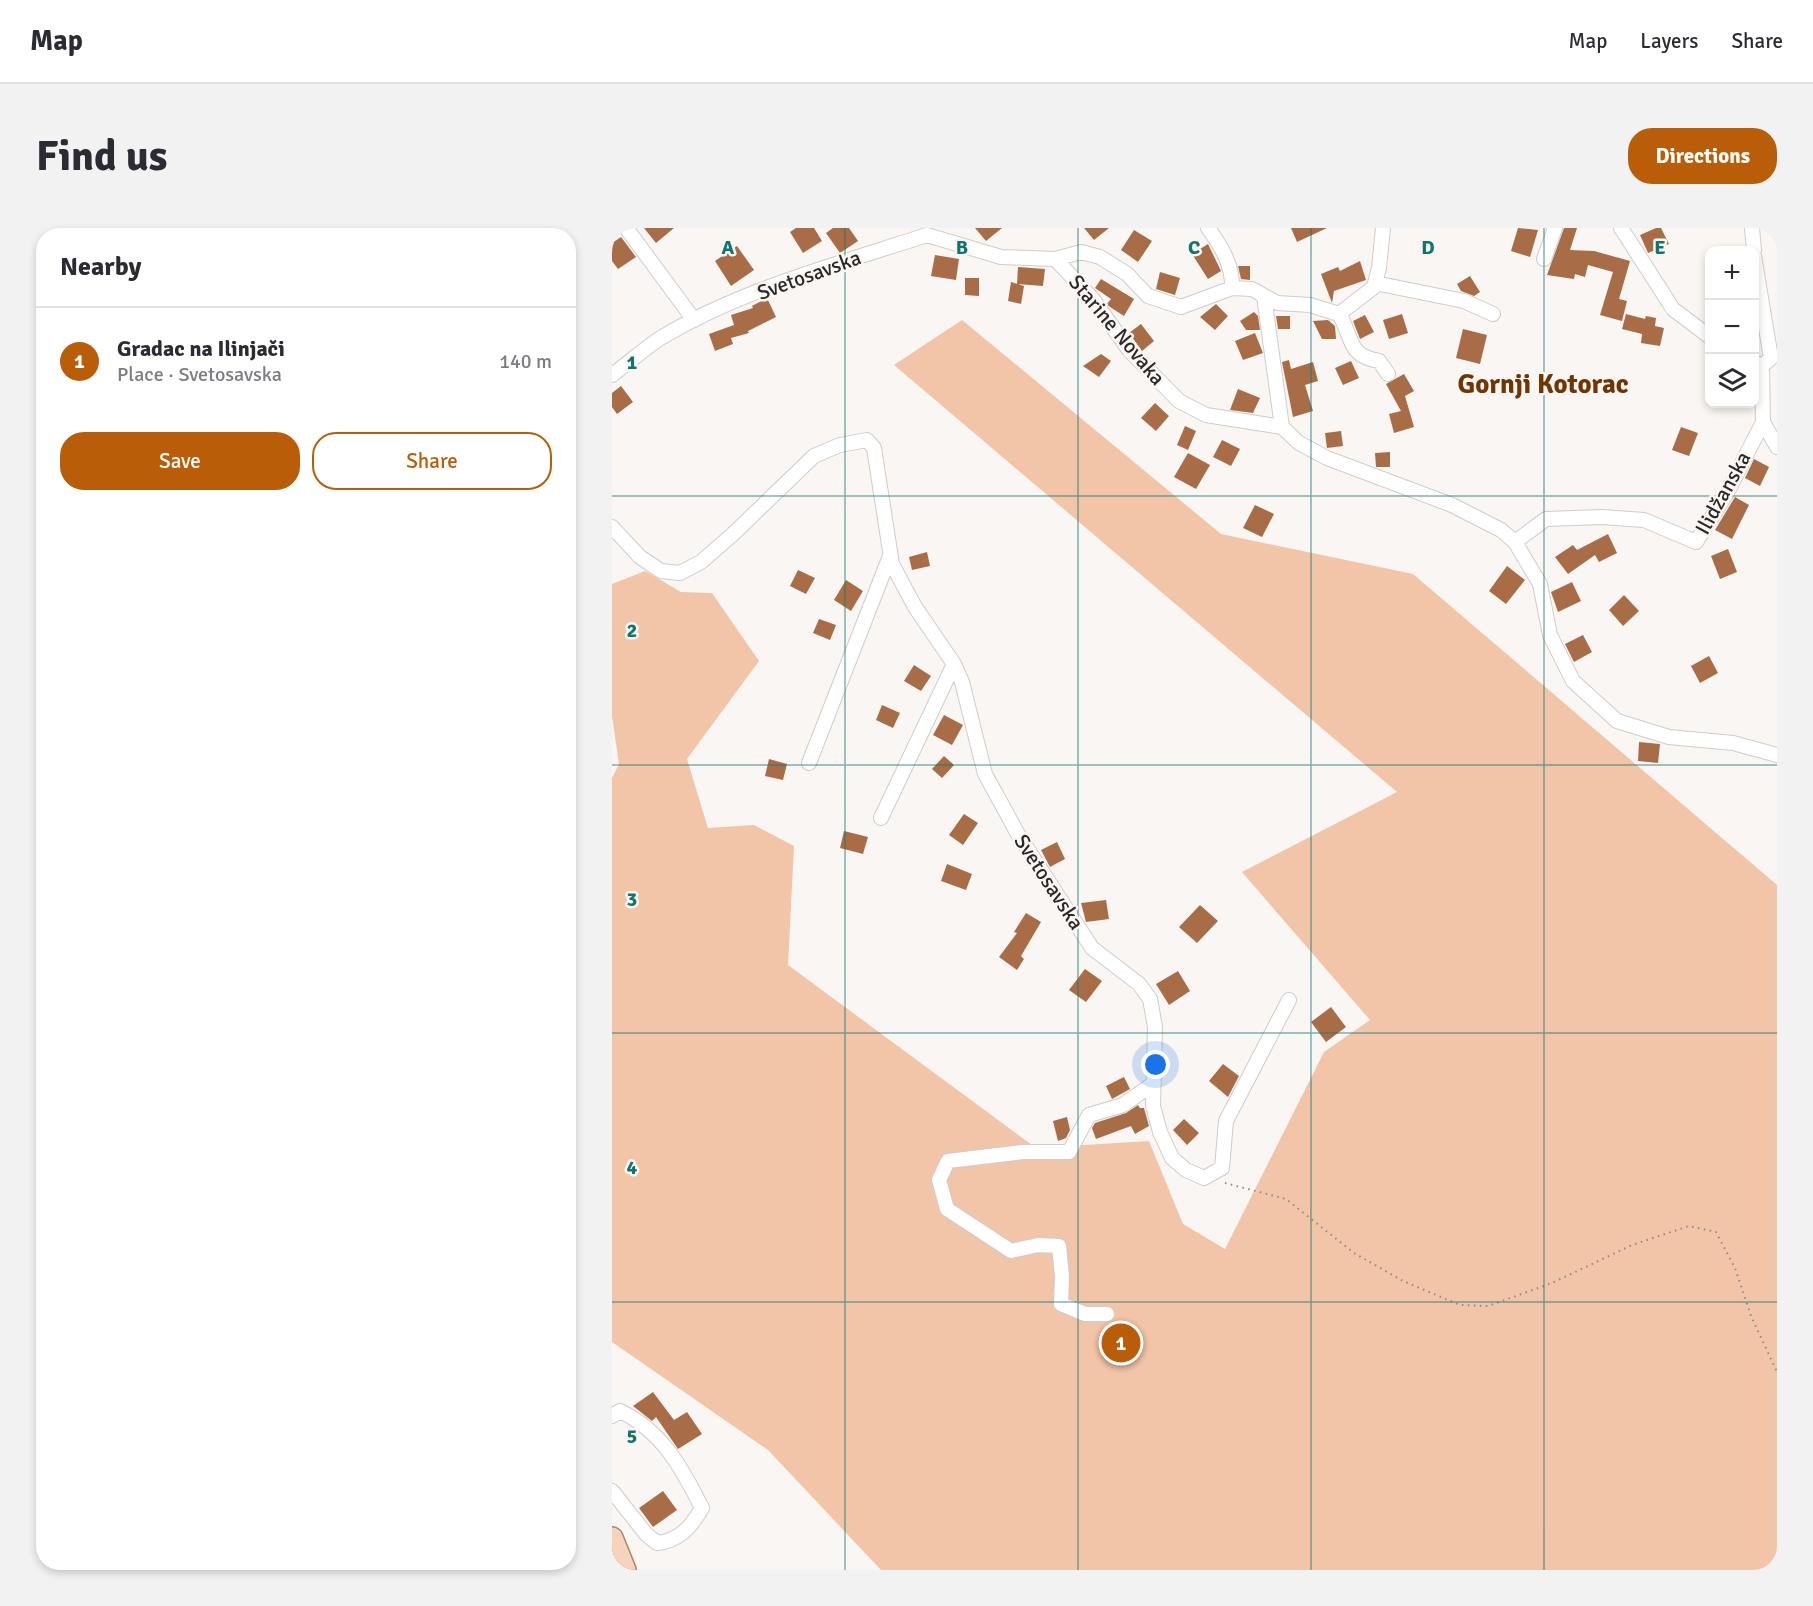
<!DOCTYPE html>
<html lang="en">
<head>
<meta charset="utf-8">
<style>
	:root { --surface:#fff; --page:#f2f2f3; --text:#2b2b33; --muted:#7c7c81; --line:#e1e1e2; --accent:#b95d09 }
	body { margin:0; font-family:Signika,sans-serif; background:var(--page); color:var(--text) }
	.controls { position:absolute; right:18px; top:18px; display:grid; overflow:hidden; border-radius:12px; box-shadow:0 3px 9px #0003 }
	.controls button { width:54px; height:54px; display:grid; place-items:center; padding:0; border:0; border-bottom:2px solid var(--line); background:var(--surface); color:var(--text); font:30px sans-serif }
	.you { position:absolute; left:544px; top:837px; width:21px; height:21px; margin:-15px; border:4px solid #fff; border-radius:50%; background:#1a73e8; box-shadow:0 0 0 9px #1a73e833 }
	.badge { display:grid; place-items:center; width:39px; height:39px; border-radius:50%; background:var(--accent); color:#fff; font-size:20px; font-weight:700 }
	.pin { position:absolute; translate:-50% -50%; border:3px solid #fff; box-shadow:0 2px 6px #0006 }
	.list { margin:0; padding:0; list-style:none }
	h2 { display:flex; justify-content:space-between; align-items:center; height:78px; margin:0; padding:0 24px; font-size:26px }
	h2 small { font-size:20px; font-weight:400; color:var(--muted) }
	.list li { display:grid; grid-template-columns:39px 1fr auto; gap:18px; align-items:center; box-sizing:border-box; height:108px; padding:0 24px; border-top:2px solid var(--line) }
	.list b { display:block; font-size:22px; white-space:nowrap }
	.list p { margin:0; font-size:20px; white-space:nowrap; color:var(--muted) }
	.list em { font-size:20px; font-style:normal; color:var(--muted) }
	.actions { display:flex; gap:12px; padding:18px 24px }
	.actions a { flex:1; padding:14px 0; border:2px solid var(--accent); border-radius:24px; text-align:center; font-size:21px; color:var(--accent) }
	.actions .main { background:var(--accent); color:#fff }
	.icon { flex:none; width:33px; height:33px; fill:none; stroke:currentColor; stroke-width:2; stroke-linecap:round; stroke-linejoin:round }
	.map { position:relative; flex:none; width:1165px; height:1342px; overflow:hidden; border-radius:24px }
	header { display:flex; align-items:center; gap:36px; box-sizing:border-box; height:84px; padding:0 30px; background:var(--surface); border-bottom:2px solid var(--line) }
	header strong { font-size:28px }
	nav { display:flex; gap:33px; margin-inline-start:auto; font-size:21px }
	.intro { display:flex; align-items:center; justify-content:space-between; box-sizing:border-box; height:144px; padding:0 36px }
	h1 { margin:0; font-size:42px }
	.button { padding:15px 27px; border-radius:24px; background:var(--accent); color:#fff; font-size:21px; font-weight:700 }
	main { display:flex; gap:36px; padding:0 36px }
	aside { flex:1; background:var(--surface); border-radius:24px; box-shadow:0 3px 9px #0003 }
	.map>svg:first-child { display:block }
	.green { fill:#f2c4a8 }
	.building { fill:#a86d47 }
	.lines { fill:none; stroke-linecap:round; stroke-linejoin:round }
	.street-casing { stroke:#d0ccc9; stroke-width:16 }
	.primary-casing { stroke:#ad846b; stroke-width:24 }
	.path { stroke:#8d8b89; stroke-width:2; stroke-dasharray:1.5 4.5; stroke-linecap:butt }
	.street { stroke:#fff; stroke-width:14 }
	.primary { stroke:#f8d3bc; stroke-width:21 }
	.grid { fill:none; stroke:#0f766e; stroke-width:1.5; stroke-opacity:0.55 }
	.labels { text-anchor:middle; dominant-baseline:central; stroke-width:5; stroke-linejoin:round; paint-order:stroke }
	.street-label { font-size:21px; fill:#2a2827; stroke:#faf6f3 }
	.district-label { font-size:27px; font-weight:bold; fill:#703502; stroke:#faf6f3 }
	.grid-label { font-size:20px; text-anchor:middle; font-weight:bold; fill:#0f766e; stroke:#faf6f3; stroke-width:5; stroke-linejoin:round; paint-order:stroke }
</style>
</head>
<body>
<header>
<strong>Map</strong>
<nav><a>Map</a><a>Layers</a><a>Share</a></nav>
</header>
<div class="intro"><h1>Find us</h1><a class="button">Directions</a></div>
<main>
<aside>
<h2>Nearby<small></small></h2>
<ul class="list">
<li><span class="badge">1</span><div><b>Gradac na Ilinjači</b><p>Place · Svetosavska</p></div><em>140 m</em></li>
</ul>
<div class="actions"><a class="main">Save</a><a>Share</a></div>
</aside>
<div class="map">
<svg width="1165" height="1342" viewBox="0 0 1165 1342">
	<rect width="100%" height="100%" fill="#faf6f3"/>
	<path class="green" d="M 350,92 L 609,306 L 801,346 L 1165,657 L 1165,1342 L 269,1342 L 156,1222 L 0,1114 L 0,550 L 7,536 L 0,488 L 0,356 L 33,343 L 69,364 L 100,365 L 147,433 L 75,531 L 96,600 L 142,597 L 182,618 L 176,737 L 424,920 L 537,913 L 571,996 L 613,1021 L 712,824 L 758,792 L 630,644 L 785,564 L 282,137 Z"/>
	<path class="building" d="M 32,0 L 62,0 L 44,15 Z
		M 184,0 L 202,0 L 210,13 L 191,25 L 178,4 Z
		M 221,0 L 237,0 L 246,13 L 228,25 L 214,5 Z
		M 363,0 L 390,0 L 374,13 Z
		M 472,0 L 497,0 L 482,12 Z
		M 679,0 L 715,0 L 685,14 Z
		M 906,0 L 926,2 L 918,29 L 899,23 Z
		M 952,0 L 965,0 L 958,22 L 982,23 L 1018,33 L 1007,71 L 1015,73 L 1010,93 L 988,87 L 1001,44 L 976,37 L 973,49 L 963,46 L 962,51 L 935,47 Z
		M 1044,0 L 1049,0 L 1057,16 L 1036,25 L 1028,7 Z
		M 522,2 L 540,13 L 526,34 L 509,22 Z
		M 9,9 L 24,29 L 6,41 L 0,33 L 0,15 Z
		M 596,16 L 609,43 L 596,51 L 580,26 Z
		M 125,18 L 142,42 L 119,58 L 103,33 Z
		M 323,27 L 347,31 L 344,52 L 319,48 Z
		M 748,33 L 754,52 L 722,63 L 720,75 L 709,46 L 726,39 L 728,43 Z
		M 626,38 L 638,38 L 638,52 L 629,51 Z
		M 406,39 L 433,41 L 431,58 L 405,56 Z
		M 548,44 L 568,50 L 563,67 L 544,61 Z
		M 858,48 L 868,64 L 862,68 L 849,63 L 845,56 Z
		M 353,50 L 367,50 L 367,68 L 353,67 Z
		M 489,51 L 522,71 L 512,88 L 498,79 L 495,76 L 499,71 L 483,60 Z
		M 399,54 L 412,58 L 409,76 L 396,73 Z
		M 155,70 L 164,89 L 136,103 L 137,105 L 119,110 L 121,116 L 103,123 L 97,106 L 122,97 L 119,87 L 141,80 L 140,78 Z
		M 604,76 L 616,88 L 603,102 L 588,89 Z
		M 642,84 L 646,88 L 648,102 L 634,102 L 628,93 Z
		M 790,86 L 796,105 L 777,111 L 771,92 Z
		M 1014,86 L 1033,91 L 1034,88 L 1044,90 L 1043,98 L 1052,100 L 1048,118 L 1029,115 L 1030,106 L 1010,101 Z
		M 753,87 L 762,104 L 748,111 L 741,93 Z
		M 664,88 L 678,88 L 678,101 L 666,101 Z
		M 716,92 L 723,98 L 724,111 L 710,111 L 701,93 Z
		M 529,96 L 542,113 L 530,123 L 517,105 Z
		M 851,101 L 875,107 L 868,136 L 844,130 Z
		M 643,105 L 651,125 L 631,132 L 623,113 Z
		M 489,126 L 499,133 L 487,149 L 471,138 Z
		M 677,132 L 679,141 L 701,134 L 706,153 L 693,157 L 701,183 L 681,189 L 670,134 Z
		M 739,133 L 747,150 L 731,157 L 723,140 Z
		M 792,146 L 802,163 L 793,168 L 802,199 L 782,205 L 777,186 L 789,183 L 774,156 Z
		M 9,158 L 21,174 L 5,186 L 0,179 L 0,165 Z
		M 626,161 L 648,170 L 641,185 L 618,182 Z
		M 543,175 L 557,188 L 544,203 L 529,190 Z
		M 573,198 L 584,203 L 576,222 L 565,217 Z
		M 1069,199 L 1086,205 L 1077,228 L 1060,222 Z
		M 729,203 L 731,218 L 715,220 L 713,205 Z
		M 610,212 L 628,221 L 619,238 L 601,229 Z
		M 778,224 L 778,239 L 764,239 L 763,225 Z
		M 576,225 L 598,237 L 584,261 L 562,249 Z
		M 1142,231 L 1157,239 L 1148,258 L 1133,250 Z
		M 1123,269 L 1137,277 L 1120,311 L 1103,302 Z
		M 643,277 L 662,286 L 650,309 L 631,300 Z
		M 996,306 L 1005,325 L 987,334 L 983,327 L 956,346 L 943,329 L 961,317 L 965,322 Z
		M 1116,321 L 1125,344 L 1108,351 L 1099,328 Z
		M 315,324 L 318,338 L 300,342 L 297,329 Z
		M 895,338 L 913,352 L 894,376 L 877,363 Z
		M 186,342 L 203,350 L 194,366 L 178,358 Z
		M 234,352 L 251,363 L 239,383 L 222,372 Z
		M 960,354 L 969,373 L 946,384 L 939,364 Z
		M 1012,367 L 1027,383 L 1011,398 L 997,382 Z
		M 207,391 L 224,397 L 218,412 L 201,405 Z
		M 971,407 L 980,424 L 962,434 L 953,416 Z
		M 1097,428 L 1106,445 L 1088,455 L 1079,438 Z
		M 302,437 L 319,448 L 309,463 L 292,453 Z
		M 270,477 L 288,485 L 281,500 L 264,492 Z
		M 332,487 L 351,497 L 340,517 L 321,507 Z
		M 1027,514 L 1048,516 L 1046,535 L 1026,533 Z
		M 332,528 L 342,537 L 330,550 L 320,541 Z
		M 157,531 L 175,536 L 171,552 L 153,548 Z
		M 352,586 L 366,595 L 351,617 L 337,607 Z
		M 232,603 L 256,609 L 251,626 L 228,620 Z
		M 445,614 L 453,631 L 438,639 L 429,622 Z
		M 335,636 L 360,646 L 354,662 L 329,653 Z
		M 494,672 L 497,691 L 474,694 L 469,675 Z
		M 588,677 L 606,693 L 585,715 L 567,699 Z
		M 414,685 L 429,694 L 409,728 L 412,731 L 405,742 L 387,729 L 405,705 L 402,704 Z
		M 473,741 L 490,753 L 474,774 L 457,762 Z
		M 566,743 L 578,763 L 557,777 L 544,756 Z
		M 719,779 L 734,799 L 714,814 L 699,794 Z
		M 611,836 L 627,848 L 616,869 L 597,853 Z
		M 512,849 L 518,861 L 500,871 L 494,858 Z
		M 526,877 L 528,880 L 532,880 L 537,898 L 523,906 L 519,898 L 484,911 L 480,900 L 483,895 L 514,885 Z
		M 455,889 L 458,902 L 454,910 L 446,913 L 441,893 Z
		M 572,891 L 587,905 L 575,917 L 561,902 Z
		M 41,1164 L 62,1192 L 75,1184 L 90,1206 L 66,1221 L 44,1189 L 40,1193 L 21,1178 Z
		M 51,1263 L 65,1282 L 41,1299 L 27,1280 Z"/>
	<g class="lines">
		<defs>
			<path id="street" d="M 596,0 C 609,18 621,37 620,60
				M 1009,0 L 1061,81 L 1098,109
				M 1140,0 L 1142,22
				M 15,1 L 82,92
				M 315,7 L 389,29 L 443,31 L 469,24 L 488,29 L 515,46 L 536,68 L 569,79 L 620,60 L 640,61 L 665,75 L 698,77 L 727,86 L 762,59 L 767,40 L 771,0
				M 1142,28 L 1159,130 L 1150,138
				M 443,31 L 480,70 L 517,122 L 567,173 L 594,187 L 670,199 L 687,215 L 715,230 L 840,277 L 889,302 L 903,314 L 928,356 L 938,407 L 961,453 L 1005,493 L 1057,509 L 1121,515 L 1165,527
				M 932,31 L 943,0
				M 763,55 L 852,73 L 881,86
				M 652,68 L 670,199
				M 727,86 C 741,109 735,128 767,133 L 776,146
				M 1142,134 L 1150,138 L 1151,194 L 1165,219
				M 0,147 C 15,136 31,122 47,111 C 127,62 226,36 315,7
				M 0,299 L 28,329 L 49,343 L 68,345 L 89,334 L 120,307 L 202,228 L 228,217 L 255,212 L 262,220 L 280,336 L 303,379 L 342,436 L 350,454 L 373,546 L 407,608 L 480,720 L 527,756 L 538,771 L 543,799 L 541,878 L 548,904 L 560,930 L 574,942 L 592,950 L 610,940 L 614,893 L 677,772
				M 903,314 L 934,291 L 990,289 L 1032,292 L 1084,314 L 1115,265 L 1151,194
				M 197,535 L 278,328
				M 269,590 L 342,436
				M 495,1086 L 473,1086 L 449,1076 L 450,1048 L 447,1018 L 426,1017 L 399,1023 L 335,981 L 327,952 L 336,933 L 411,924 L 457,924 L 477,887 L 511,877 L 542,855
				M 0,1188 L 8,1183 C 50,1203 70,1240 90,1280 C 79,1299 67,1313 45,1315 L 34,1306 L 0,1263"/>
			<path id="primary" d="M 0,1310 L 13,1342"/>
		</defs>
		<use href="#street" class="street-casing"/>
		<use href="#primary" class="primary-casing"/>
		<path class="path" d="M 613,955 L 674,971 L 742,1025 L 791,1053 L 848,1077 L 876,1078 L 940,1055 L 1020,1017 L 1077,998 L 1104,1004 L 1123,1040 L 1139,1088 L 1165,1144"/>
		<use href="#street" class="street"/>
		<use href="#primary" class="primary"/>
	</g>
	<path class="grid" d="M 233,0 L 233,1342M 466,0 L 466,1342M 699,0 L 699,1342M 932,0 L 932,1342M 0,268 L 1165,268M 0,537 L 1165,537M 0,805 L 1165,805M 0,1074 L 1165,1074"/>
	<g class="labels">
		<g class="street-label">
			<text transform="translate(197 47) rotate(-20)">Svetosavska</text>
			<text transform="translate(505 102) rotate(50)">Starine Novaka</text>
			<text transform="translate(1111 265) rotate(-61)">Ilidžanska</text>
			<text transform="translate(437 654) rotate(57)">Svetosavska</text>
		</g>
		<g class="district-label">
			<text x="931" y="156">Gornji Kotorac</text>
		</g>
	</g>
	<g class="grid-label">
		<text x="116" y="26">A</text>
		<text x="350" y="26">B</text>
		<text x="582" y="26">C</text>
		<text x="816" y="26">D</text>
		<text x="1048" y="26">E</text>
		<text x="20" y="141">1</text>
		<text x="20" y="409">2</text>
		<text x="20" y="678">3</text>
		<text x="20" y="946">4</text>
		<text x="20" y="1215">5</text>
	</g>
</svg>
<div class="controls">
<button>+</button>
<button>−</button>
<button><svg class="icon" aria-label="layers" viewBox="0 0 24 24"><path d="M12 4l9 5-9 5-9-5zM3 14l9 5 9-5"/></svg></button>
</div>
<div class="you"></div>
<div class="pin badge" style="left:509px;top:1115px">1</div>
</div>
</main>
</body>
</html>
